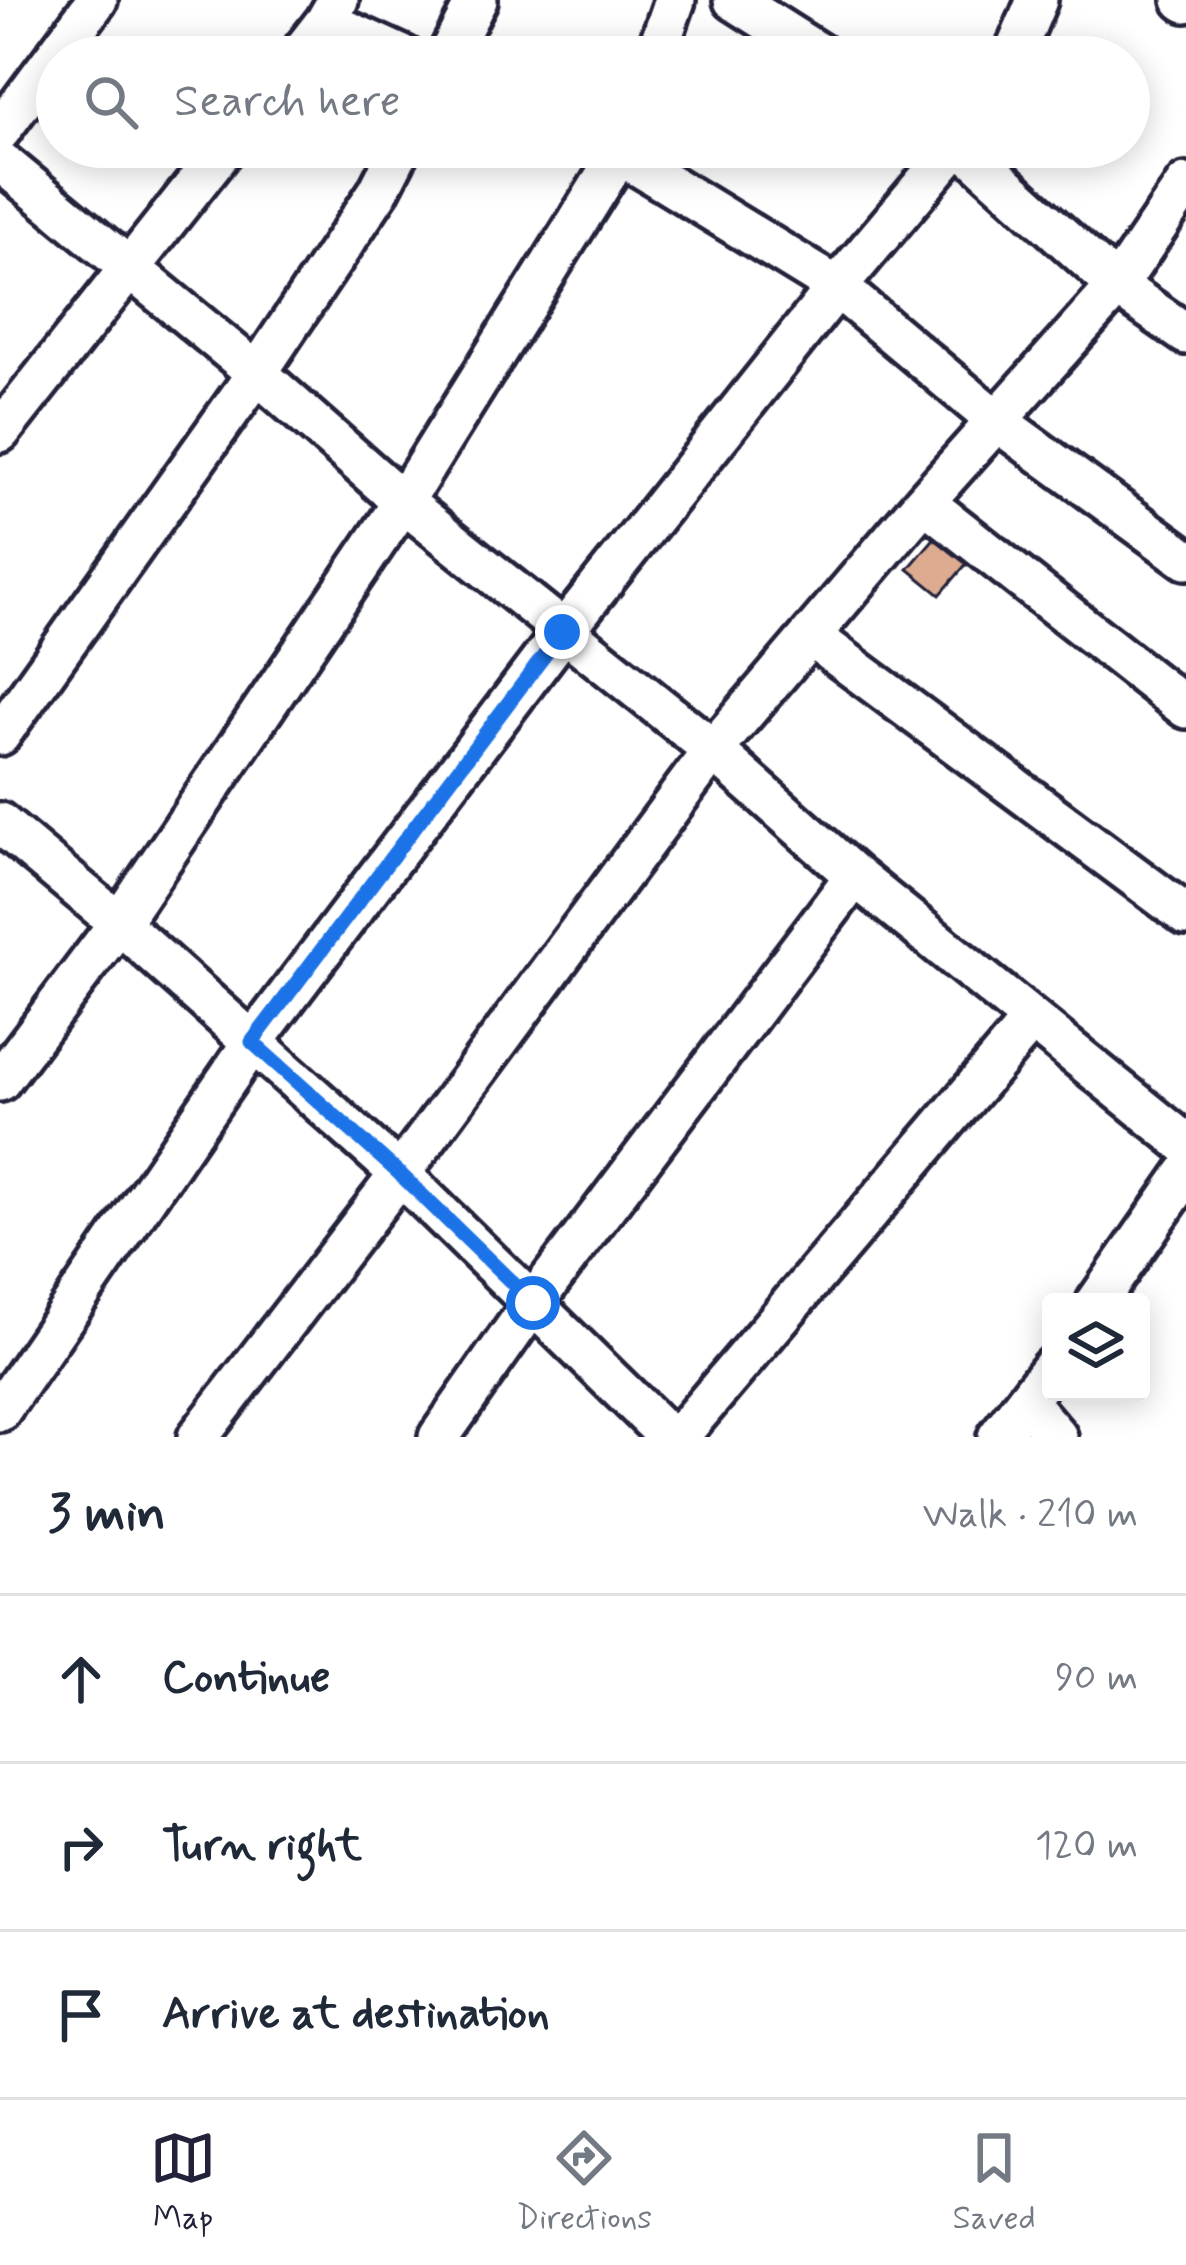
<!DOCTYPE html>
<html lang="en">
<head>
<meta charset="utf-8">
<style>
	:root { --surface:#fff; --page:#f2f2f3; --text:#1f2937; --muted:#747a83; --line:#e0e1e3; --accent:#22223b }
	body { margin:0; font-family:Mynerve,sans-serif; background:var(--page); color:var(--text) }
	.controls { position:absolute; right:36px; bottom:36px; display:grid; overflow:hidden; border-radius:12px; box-shadow:0 6px 30px #0003 }
	.controls button { width:108px; height:108px; display:grid; place-items:center; padding:0; border:0; border-bottom:3px solid var(--line); background:var(--surface); color:var(--text); font:60px sans-serif }
	.stop { position:absolute; width:36px; height:36px; margin:-27px; border:9px solid #1a73e8; border-radius:50%; background:#fff }
	.stop.end { background:#1a73e8; border-color:#fff; box-shadow:0 3px 12px #0008 }
	.list { margin:0; padding:0; list-style:none }
	h2 { display:flex; justify-content:space-between; align-items:center; height:156px; margin:0; padding:0 48px; font-size:51px }
	h2 small { font-size:39px; font-weight:400; color:var(--muted) }
	.list li { display:grid; grid-template-columns:78px 1fr auto; gap:36px; align-items:center; box-sizing:border-box; height:168px; padding:0 48px; border-top:3px solid var(--line) }
	.list b { display:block; font-size:45px; white-space:nowrap }
	.list em { font-size:39px; font-style:normal; color:var(--muted) }
	.icon { flex:none; width:66px; height:66px; fill:none; stroke:currentColor; stroke-width:2; stroke-linecap:round; stroke-linejoin:round }
	.map { position:relative; flex:none; width:1186px; height:1437px; overflow:hidden }
	.search { position:absolute; background:var(--surface); box-shadow:0 6px 30px #0003; left:36px; right:36px; top:36px; height:132px; display:flex; align-items:center; gap:30px; box-sizing:border-box; padding:0 42px; border-radius:66px; color:var(--muted); font-size:45px }
	.sheet { height:660px; background:var(--surface) }
	nav { display:flex; justify-content:space-around; align-items:center; box-sizing:border-box; height:168px; border-top:3px solid var(--line); background:var(--surface); font-size:33px; color:var(--muted) }
	nav a { display:grid; justify-items:center; gap:6px }
	nav .on { color:var(--accent) }
	.map>svg:first-child { display:block }
	.building { fill:#ddab90; stroke:#22223b; stroke-width:3 }
	.lines { fill:none; stroke-linecap:round; stroke-linejoin:round }
	.minor-casing { stroke:#22223b; stroke-width:48 }
	.minor { stroke:#fff; stroke-width:39 }
	.route { stroke:#1a73e8; stroke-width:15 }
</style>
</head>
<body>
<div class="map">
<svg width="1186" height="1437" viewBox="0 0 1186 1437">
	<rect width="100%" height="100%" fill="#fff"/>
	<filter id="ink" filterUnits="userSpaceOnUse"><feTurbulence type="fractalNoise" baseFrequency=".00833" numOctaves="2"/><feDisplacementMap in="SourceGraphic" scale="24" xChannelSelector="R" yChannelSelector="G"/><feConvolveMatrix kernelMatrix="1 2 1 2 8 2 1 2 1" color-interpolation-filters="sRGB"/></filter>
	<g filter="url(#ink)">
		<path class="building" d="M 937,535 L 969,561 L 940,595 L 908,569 Z"/>
		<g class="lines">
			<defs>
				<path id="minor" d="M 734,0 L 824,57
					M 1183,0 L 1186,2
					M 326,21 L 405,57
					M 298,57 L 326,21 L 338,0
					M 447,57 L 477,0
					M 655,57 L 675,0
					M 1013,57 L 1037,0
					M 0,131 L 97,0
					M 603,147 L 621,155 L 837,287 L 998,422 L 1186,559
					M 963,147 L 1117,286 L 1186,334
					M 0,161 L 257,373 L 403,502 L 713,750 L 855,876 L 1186,1144
					M 0,432 L 225,147
					M 924,502 L 1186,708
					M 812,637 L 1186,915
					M 0,735 L 257,373 L 378,192 L 401,147
					M 0,823 L 119,923 L 400,1174 L 669,1437
					M 0,1081 L 119,923 L 403,502 L 624,147
					M 1097,1302 L 1186,1174
					M 1027,1402 L 1057,1437
					M 0,1411 L 252,1043 L 563,632 L 837,287 L 955,147
					M 198,1437 L 400,1174 L 713,750 L 924,502 L 1117,286 L 1186,184
					M 439,1437 L 533,1303 L 855,876
					M 678,1437 L 1031,1021
					M 998,1437 L 1051,1368"/>
			</defs>
			<use href="#minor" class="minor-casing"/>
			<use href="#minor" class="minor"/>
		</g>
	</g>
	<g class="lines" filter="url(#ink)">
		<path class="route" d="M 533,1303 L 400,1174 L 252,1042 L 562,632"/>
	</g>
</svg>
<div class="controls">
<button><svg class="icon" aria-label="layers" viewBox="0 0 24 24"><path d="M12 4l9 5-9 5-9-5zM3 14l9 5 9-5"/></svg></button>
</div>
<div class="stop" style="left:533px;top:1303px"></div>
<div class="stop end" style="left:562px;top:632px"></div>
<div class="search"><svg class="icon" aria-label="search" viewBox="0 0 24 24"><circle cx="10" cy="10" r="6"/><path d="M15 15l6 6"/></svg>Search here</div>
</div>
<section class="sheet">
<h2>3 min<small>Walk · 210 m</small></h2>
<ul class="list">
<li><svg class="icon" aria-label="ahead" viewBox="0 0 24 24"><path d="M12 20V5M6 11l6-6 6 6"/></svg><div><b>Continue</b></div><em>90 m</em></li>
<li><svg class="icon" aria-label="right" viewBox="0 0 24 24"><path d="M7 20v-9h11M14 6l5 5-5 5"/></svg><div><b>Turn right</b></div><em>120 m</em></li>
<li><svg class="icon" aria-label="arrive" viewBox="0 0 24 24"><path d="M6 21V4h12l-3 4 3 4H6"/></svg><div><b>Arrive at destination</b></div></li>
</ul>
</section>
<nav>
<a class="on"><svg class="icon" aria-label="map" viewBox="0 0 24 24"><path d="M3 6l6-2 6 2 6-2v14l-6 2-6-2-6 2zM9 4v14M15 6v14"/></svg>Map</a>
<a><svg class="icon" aria-label="directions" viewBox="0 0 24 24"><path d="M12 3l9 9-9 9-9-9zM9 14v-3h6M13 9l2 2-2 2"/></svg>Directions</a>
<a><svg class="icon" aria-label="saved" viewBox="0 0 24 24"><path d="M7 4h10v16l-5-4-5 4z"/></svg>Saved</a>
</nav>
</body>
</html>
